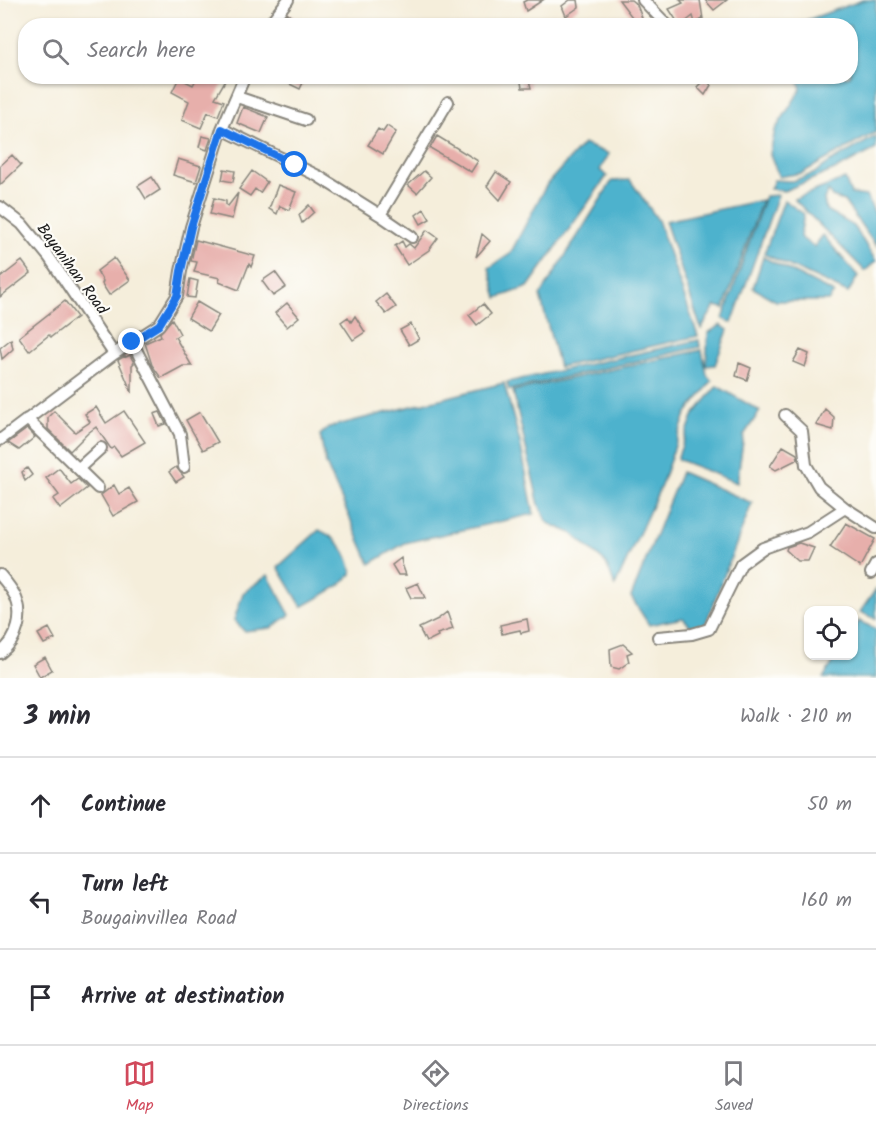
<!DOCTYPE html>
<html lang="en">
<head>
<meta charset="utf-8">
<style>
	:root { --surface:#fff; --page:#f7f7f7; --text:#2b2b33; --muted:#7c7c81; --line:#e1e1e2; --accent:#d1495b }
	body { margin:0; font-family:Kalam,sans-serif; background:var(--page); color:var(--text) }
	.controls { position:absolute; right:18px; bottom:18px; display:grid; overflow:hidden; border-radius:12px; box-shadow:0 2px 4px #0004 }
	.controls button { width:54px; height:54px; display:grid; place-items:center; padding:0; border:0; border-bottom:2px solid var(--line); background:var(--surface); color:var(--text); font:30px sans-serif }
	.stop { position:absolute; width:18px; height:18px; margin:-14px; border:4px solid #1a73e8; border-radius:50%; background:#fff }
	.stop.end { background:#1a73e8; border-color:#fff; box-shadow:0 2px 6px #0008 }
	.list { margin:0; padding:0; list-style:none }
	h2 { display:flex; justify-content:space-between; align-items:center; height:78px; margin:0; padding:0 24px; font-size:26px }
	h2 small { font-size:20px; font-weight:400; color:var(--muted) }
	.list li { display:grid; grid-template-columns:39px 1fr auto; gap:18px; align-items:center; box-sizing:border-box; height:96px; padding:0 24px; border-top:2px solid var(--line) }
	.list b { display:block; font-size:22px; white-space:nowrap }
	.list p { margin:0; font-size:20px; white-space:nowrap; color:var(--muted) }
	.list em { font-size:20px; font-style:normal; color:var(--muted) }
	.icon { flex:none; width:33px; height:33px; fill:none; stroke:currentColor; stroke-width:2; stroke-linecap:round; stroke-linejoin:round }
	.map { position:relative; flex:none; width:876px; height:678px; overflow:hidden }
	.search { position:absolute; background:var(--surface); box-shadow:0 2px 4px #0004; left:18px; right:18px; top:18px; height:66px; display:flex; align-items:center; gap:15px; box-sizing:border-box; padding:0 21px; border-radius:24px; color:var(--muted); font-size:22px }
	.sheet { height:366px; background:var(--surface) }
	nav { display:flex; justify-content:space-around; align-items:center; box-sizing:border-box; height:84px; border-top:2px solid var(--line); background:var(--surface); font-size:16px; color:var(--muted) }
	nav a { display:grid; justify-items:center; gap:3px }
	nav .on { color:var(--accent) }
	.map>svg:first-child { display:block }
	.water { fill:#4eb2cd; stroke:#356774; stroke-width:1.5 }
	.building { fill:#e7afab }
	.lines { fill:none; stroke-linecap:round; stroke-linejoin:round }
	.minor-casing { stroke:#88857c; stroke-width:14 }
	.minor { stroke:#fff; stroke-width:10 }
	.route { stroke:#1a73e8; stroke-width:8 }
	.labels { text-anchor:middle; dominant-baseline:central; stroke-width:4.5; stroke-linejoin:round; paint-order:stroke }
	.street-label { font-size:16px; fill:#1c1c1c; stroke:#fdfcf7 }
</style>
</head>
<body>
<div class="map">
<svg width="876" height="678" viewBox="0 0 876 678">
	<rect width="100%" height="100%" fill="#fdfcf7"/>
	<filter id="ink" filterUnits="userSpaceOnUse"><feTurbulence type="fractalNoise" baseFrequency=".0167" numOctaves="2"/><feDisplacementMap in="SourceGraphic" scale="12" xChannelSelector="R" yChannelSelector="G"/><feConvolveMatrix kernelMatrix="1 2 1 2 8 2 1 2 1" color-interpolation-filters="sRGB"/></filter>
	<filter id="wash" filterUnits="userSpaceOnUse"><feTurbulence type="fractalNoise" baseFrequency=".008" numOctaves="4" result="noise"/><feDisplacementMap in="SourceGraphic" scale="24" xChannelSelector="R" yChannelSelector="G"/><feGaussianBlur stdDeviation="1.35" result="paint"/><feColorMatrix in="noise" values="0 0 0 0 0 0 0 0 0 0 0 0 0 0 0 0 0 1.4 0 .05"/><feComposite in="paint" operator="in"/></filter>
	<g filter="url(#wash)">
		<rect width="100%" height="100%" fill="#f5eedb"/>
		<path class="water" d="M 863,0 L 876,0 L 876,132 L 802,173 L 779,177 L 770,154 L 775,130 L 801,89 L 797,77 L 850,76 L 850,26 L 793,25 Z
			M 876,136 L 876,149 L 837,169 L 784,191 L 770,189 L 774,180 L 792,181 L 813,174 L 830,162 Z
			M 583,144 L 609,154 L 600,170 L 607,176 L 528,287 L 497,298 L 489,268 L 510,254 L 547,184 Z
			M 845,179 L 851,194 L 866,196 L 876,215 L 876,246 L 844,201 L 832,197 L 828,191 L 824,199 L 826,210 L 854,226 L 876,261 L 865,271 L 794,199 Z
			M 630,180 L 658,220 L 698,336 L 559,367 L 540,296 L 612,181 Z
			M 778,195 L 732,323 L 723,319 L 765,196 Z
			M 762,200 L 724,308 L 715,306 L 701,329 L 665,221 Z
			M 784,200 L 804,214 L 800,237 L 814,247 L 823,235 L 858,276 L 848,293 L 764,254 Z
			M 763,257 L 834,293 L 828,301 L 776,301 L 753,288 Z
			M 721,325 L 728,330 L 715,365 L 706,366 L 708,333 Z
			M 699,340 L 700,347 L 509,390 L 507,382 Z
			M 702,350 L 707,375 L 712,381 L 686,414 L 661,486 L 615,586 L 606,563 L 571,533 L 548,523 L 539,505 L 513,391 Z
			M 504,383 L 520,442 L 534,514 L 405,543 L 370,564 L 326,464 L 320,435 L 329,427 Z
			M 717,386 L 760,411 L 744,435 L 737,483 L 677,459 L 693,416 Z
			M 681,472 L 752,503 L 704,628 L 694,630 L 683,618 L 649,625 L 631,597 Z
			M 319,530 C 339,539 348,551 352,573 L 339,586 L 302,607 L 278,567 Z
			M 268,575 L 290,615 L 271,628 L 244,631 L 234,620 L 243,593 Z
			M 876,589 L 876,619 L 860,612 Z
			M 859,621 L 876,629 L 876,678 L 823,678 L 837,656 L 854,656 L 854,629 Z"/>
		<g id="blocks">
			<path class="building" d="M 527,0 L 543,0 L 526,11 L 523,2 Z
				M 570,0 L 578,0 L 579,7 L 566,16 L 562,6 Z
				M 619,0 L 631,0 L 637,5 L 642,18 L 638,25 Z
				M 680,0 L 700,0 L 703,19 L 695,23 L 693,16 L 680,26 L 669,9 L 683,3 Z
				M 705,0 L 727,0 L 714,10 Z
				M 287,13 L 304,26 L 278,26 Z
				M 198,76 L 217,76 L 225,81 L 215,98 L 224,101 L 218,116 L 208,112 L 201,128 L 182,120 L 189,101 L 172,92 L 179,78 L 193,85 Z
				M 273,76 L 306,76 L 300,89 Z
				M 520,76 L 528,76 L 531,88 L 522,88 Z
				M 705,79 L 711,85 L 705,95 L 697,87 Z
				M 243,107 L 268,117 L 261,133 L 237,123 Z
				M 387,126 L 396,132 L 383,154 L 368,145 L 378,129 L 383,132 Z
				M 202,136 L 211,138 L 207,150 L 199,147 Z
				M 437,136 L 478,161 L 471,172 L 430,148 Z
				M 12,155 L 21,165 L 0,185 L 0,166 Z
				M 178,159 L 201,166 L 196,182 L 173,175 Z
				M 224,169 L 235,171 L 233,182 L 222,180 Z
				M 252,171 L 267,182 L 260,193 L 255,189 L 250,196 L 239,189 Z
				M 424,171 L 431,177 L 417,193 L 408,185 Z
				M 496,172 L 511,182 L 500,200 L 487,186 Z
				M 152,177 L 160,190 L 146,199 L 138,186 Z
				M 278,185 L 296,192 L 289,210 L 280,206 L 277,214 L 269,209 Z
				M 238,193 L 232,219 L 210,214 L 214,198 L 226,201 L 226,205 L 228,206 Z
				M 309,205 L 314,212 L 302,223 L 299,215 Z
				M 424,209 L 430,219 L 421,224 L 416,215 Z
				M 427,230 L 438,238 L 429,250 L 407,265 L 395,246 L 402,241 L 405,247 L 409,244 L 414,248 Z
				M 482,234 L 490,241 L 476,257 Z
				M 196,240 L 255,256 L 251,267 L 249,264 L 239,290 L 219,282 L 220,278 L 194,272 L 197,262 L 191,261 Z
				M 114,258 L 130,280 L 109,295 L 102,284 L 103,281 L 97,271 Z
				M 22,261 L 31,273 L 0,297 L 0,278 Z
				M 275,272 L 286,287 L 273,296 L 262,281 Z
				M 190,279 L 198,281 L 195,298 L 187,297 Z
				M 386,294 L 396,307 L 386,314 L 376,302 Z
				M 65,301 L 77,317 L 51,337 L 49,335 L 29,351 L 19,337 Z
				M 197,302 L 219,315 L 209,331 L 188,318 Z
				M 287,303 L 299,317 L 287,327 L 275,313 Z
				M 483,304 L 491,314 L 477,325 L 469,315 Z
				M 355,316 L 365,332 L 353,340 L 341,322 L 348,317 L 351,322 Z
				M 172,319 L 180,334 L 175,337 L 192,366 L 183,366 L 161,378 L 152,365 L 145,343 L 161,336 L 160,333 Z
				M 411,324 L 419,339 L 409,345 L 400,330 Z
				M 11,339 L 13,349 L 2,359 L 0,348 Z
				M 800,350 L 809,354 L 805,367 L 793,362 Z
				M 130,355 L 134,363 L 132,365 L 132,393 L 118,360 L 125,356 L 126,357 Z
				M 739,363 L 751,368 L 747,380 L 736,376 Z
				M 96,407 L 106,423 L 124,411 L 145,442 L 121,456 L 114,447 L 111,449 L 96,427 L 88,433 L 70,451 L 48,429 L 48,417 L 54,411 L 75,432 L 90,422 L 85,414 Z
				M 825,409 L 834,417 L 833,430 L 816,425 Z
				M 160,412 L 166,424 L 159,426 L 154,414 Z
				M 200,412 L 218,442 L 203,450 L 186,420 Z
				M 27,429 L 35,437 L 19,450 L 8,443 Z
				M 783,446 L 797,454 L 798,459 L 776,470 L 770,466 Z
				M 176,467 L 184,477 L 176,482 L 169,472 Z
				M 27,468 L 32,475 L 25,481 L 22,472 Z
				M 59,468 L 71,484 L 78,479 L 87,488 L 60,509 L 53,499 L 59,495 L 46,478 Z
				M 114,485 L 119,494 L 129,488 L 138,502 L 113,516 L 101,495 Z
				M 846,523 L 875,539 L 860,567 L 830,547 Z
				M 799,543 L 814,548 L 808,561 L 798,561 L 786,550 L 787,547 Z
				M 401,558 L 402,564 L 406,575 L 398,575 L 392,565 Z
				M 418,583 L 425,598 L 411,598 L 406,588 Z
				M 447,612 L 453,629 L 437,634 L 438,636 L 426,642 L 419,628 L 438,619 Z
				M 527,619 L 529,631 L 521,633 L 520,630 L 502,634 L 500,625 Z
				M 49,628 L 55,639 L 44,644 L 38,634 Z
				M 623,644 L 632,652 L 627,654 L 629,662 L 619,669 L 611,667 L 610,649 Z
				M 45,657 L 52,670 L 40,677 L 33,664 Z"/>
		</g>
	</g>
	<g filter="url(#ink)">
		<use href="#blocks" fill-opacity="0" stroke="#88857c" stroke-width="1.5"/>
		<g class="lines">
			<defs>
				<path id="minor" d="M 643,0 L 668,26
					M 268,26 L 288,0
					M 237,97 L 306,120
					M 222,129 L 318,176 L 380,215 L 412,237
					M 0,207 L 22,224 L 49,257 L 114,354
					M 380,215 L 448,102
					M 132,342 L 180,434 L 184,467
					M 785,415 L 802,431 L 806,465 L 819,487 L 845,508 L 876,528
					M 27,419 L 98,488
					M 0,440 L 114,354 L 159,325 L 177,296 L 181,271 L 191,227 L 222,129 L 245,76
					M 79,468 L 101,448
					M 871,573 L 876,564
					M 0,575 C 5,581 11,588 14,594 C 25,614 18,640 0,653
					M 658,637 L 692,634 L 709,629 L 741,564 L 763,548 L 808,532 L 845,508"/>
			</defs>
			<use href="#minor" class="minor-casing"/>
			<use href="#minor" class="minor"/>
		</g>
	</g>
	<g class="lines" filter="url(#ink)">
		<path class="route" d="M 132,342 L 159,325 L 177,296 L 181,271 L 191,227 L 222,129 L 295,165"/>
	</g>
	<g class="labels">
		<g class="street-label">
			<text transform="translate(72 269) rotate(54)">Bayanihan Road</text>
		</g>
	</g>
</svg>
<div class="controls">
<button><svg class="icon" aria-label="locate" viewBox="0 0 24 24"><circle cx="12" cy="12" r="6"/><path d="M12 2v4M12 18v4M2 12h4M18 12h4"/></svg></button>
</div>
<div class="stop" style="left:295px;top:165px"></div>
<div class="stop end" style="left:132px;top:342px"></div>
<div class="search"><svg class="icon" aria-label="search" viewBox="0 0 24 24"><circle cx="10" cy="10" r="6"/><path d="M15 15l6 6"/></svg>Search here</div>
</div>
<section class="sheet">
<h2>3 min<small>Walk · 210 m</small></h2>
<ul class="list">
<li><svg class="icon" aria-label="ahead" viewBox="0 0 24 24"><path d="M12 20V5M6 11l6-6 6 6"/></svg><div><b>Continue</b></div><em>50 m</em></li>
<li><svg class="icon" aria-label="left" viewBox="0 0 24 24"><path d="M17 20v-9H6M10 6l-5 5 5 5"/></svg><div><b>Turn left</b><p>Bougainvillea Road</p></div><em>160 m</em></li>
<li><svg class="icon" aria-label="arrive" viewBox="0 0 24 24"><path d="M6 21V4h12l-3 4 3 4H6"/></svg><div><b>Arrive at destination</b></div></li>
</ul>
</section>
<nav>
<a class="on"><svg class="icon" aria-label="map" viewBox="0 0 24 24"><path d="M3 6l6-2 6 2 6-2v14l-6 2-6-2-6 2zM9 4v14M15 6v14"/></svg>Map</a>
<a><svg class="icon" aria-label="directions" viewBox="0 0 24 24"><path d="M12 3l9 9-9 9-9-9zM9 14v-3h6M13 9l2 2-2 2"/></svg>Directions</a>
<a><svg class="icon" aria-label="saved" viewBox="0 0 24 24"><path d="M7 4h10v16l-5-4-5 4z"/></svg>Saved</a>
</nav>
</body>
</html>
